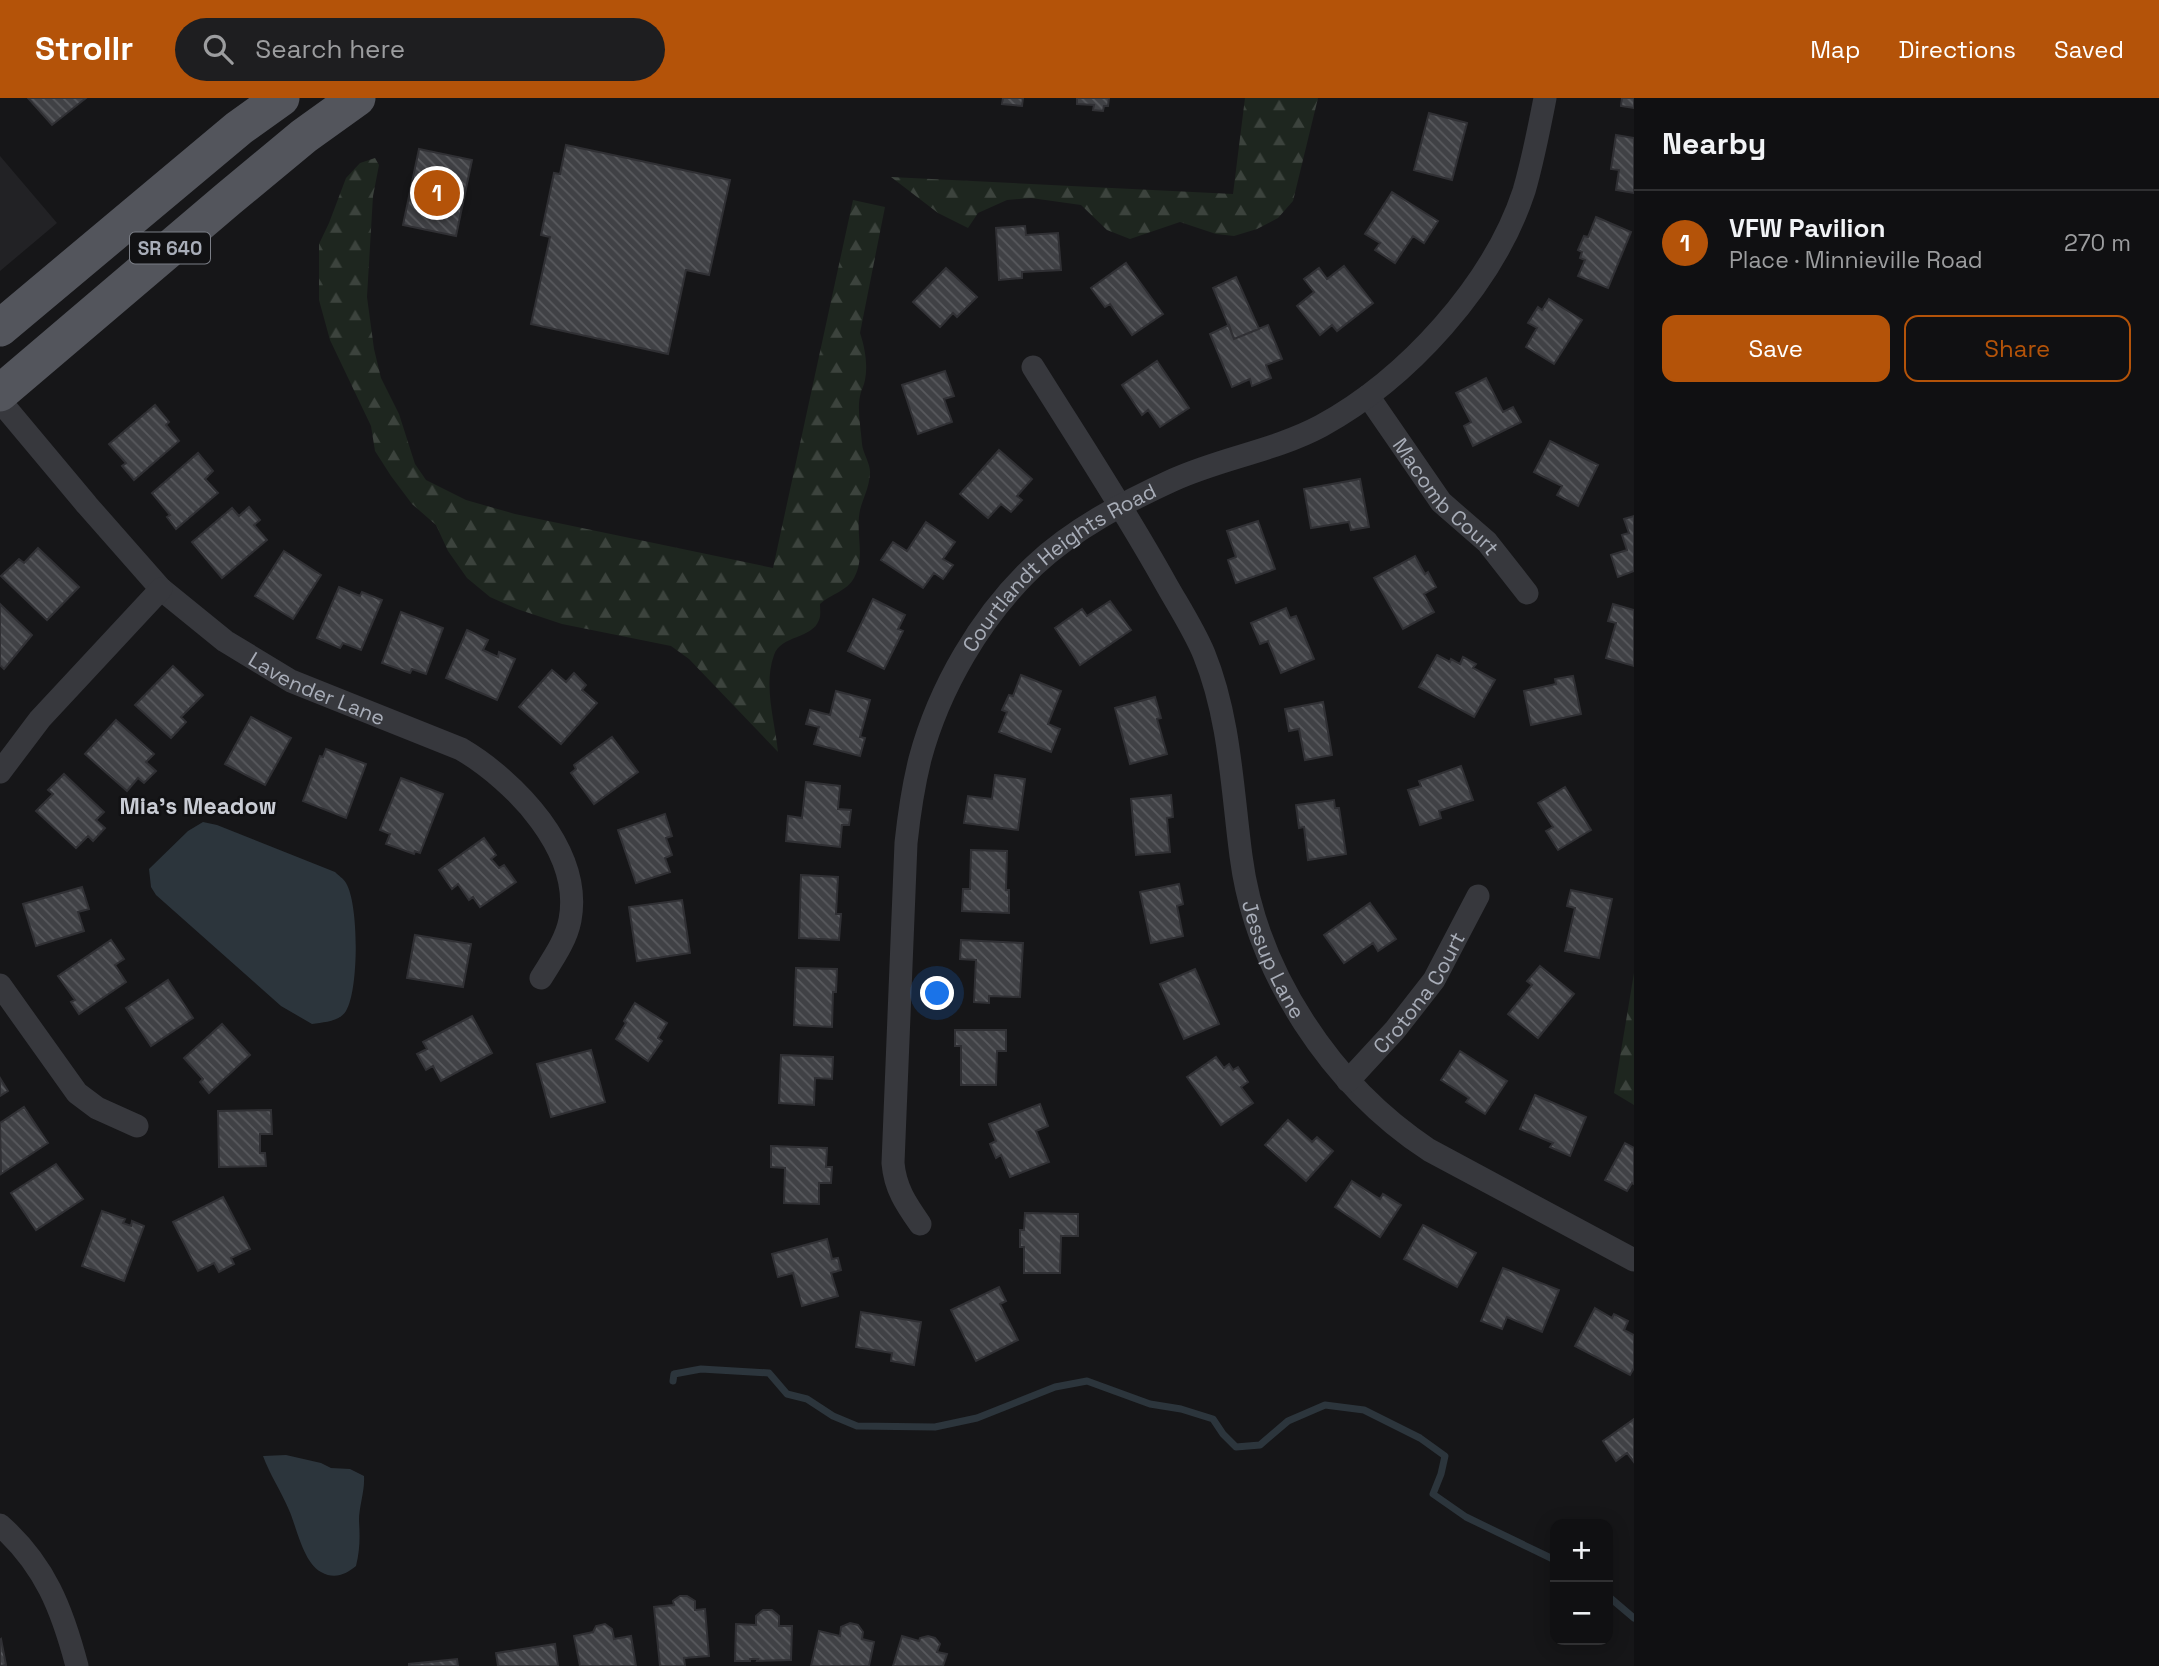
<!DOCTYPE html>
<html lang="en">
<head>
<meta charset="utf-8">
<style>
	:root { --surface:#101012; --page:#1e1e20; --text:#f1f3f6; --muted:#9c9d9f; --line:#303032; --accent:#b45309 }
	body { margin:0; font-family:"Space Grotesk",sans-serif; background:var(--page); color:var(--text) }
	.controls { position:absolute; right:21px; bottom:21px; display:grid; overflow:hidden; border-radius:14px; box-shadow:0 4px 18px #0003 }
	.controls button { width:63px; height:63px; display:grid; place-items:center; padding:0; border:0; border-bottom:2px solid var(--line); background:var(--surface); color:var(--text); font:35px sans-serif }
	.you { position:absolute; left:938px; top:896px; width:24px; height:24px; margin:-18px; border:5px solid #fff; border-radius:50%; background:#1a73e8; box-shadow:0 0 0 10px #1a73e833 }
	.badge { display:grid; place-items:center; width:46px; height:46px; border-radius:50%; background:var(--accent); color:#fff; font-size:23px; font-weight:700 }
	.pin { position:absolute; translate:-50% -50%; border:4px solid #fff; box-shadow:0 2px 7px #0006 }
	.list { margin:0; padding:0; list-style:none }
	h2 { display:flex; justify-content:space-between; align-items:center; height:91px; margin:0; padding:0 28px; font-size:30px }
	h2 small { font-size:23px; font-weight:400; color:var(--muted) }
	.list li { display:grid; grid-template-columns:46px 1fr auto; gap:21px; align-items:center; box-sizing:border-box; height:105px; padding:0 28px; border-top:2px solid var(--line) }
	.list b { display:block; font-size:26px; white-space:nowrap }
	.list p { margin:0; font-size:23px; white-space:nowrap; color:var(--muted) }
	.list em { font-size:23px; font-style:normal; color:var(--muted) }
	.actions { display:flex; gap:14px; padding:21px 28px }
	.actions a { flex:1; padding:16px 0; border:2px solid var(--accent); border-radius:14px; text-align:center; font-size:24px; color:var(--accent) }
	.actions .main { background:var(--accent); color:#fff }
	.icon { flex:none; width:38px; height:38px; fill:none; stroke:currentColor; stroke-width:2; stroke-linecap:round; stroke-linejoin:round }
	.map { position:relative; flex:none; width:1634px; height:1568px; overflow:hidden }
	header { display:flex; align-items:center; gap:42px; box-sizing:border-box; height:98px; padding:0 35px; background:var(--accent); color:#fff }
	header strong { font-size:33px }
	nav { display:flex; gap:38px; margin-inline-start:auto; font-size:24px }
	.search { width:490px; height:63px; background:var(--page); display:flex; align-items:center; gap:18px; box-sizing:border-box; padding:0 24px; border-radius:38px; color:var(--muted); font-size:26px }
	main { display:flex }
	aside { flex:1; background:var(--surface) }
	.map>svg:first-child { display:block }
	.built { fill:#222225 }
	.forest { fill:url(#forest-firs) }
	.water { fill:#2c353c }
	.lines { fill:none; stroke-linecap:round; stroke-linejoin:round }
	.stream { stroke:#2c353c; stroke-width:7 }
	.building { fill:url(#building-back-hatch); stroke:#303034; stroke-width:2 }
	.minor { stroke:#37383d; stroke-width:23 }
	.primary { stroke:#53555c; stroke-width:37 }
	.labels { text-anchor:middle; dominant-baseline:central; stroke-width:5; stroke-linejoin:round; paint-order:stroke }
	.shield { fill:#111113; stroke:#7b7e86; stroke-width:2 }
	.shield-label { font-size:19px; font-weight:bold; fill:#a8adb8 }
	.street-label { font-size:21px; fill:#a8adb8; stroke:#111113 }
	.neighbourhood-label { font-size:23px; font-weight:bold; fill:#c9ccd4; stroke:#111113 }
</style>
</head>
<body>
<header>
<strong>Strollr</strong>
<div class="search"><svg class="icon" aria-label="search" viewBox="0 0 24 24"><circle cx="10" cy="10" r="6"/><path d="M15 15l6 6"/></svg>Search here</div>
<nav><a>Map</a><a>Directions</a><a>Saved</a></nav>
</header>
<main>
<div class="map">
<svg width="1634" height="1568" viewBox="0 0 1634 1568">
	<defs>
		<pattern id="forest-firs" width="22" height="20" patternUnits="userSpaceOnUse" patternTransform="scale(1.75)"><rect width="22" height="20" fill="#1e261f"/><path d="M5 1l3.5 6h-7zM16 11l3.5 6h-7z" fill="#3c433d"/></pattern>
		<pattern id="building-back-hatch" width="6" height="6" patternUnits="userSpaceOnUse" patternTransform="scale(1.75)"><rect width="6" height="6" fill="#404145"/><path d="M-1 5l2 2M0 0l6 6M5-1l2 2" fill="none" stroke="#595a5e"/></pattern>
	</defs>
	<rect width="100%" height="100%" fill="#161618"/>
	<path class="built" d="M 0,58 L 57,125 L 0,173 Z"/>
	<path class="forest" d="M 1245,0 L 1318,0 L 1293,103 L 1278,120 L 1257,131 L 1234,138 L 1216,136 L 1180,124 L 1130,141 L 1107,132 L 1081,107 L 1031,100 L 1007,102 L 978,115 L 968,130 L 938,115 L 891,79 L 1233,96 Z
		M 375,60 L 379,67 L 373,98 L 367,199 L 374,251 L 381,280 L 399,316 L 415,366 L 426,382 L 466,402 L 515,416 L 773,470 L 853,102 L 885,109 L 860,235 C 865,250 868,267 865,282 C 864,288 861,292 860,298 C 857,312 861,331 862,346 C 863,356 871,366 870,376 C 869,390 863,400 860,412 C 855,436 866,458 854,480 C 847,493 831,496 820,506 C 820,510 821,518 819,522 C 812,541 781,537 774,557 C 763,588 775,623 778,654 L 689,561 L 671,548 L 562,526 L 517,511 L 490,499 L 467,480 L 448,453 L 436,427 L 412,406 L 391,378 L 375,353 L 371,328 L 330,242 L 319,202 L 319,146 L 329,125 L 346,80 L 360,65 Z
		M 1634,875 L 1634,1007 L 1614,995 Z"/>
	<path class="water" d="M 203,724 L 217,727 L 335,774 C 338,777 344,781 346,785 C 359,806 359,892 346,913 C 339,924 324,924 312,926 L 281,908 L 156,797 L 151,789 L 149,771 L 188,733 Z
		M 286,1357 L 321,1365 L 331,1370 L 350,1371 L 364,1378 C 365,1393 359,1408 359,1423 C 360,1439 360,1452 356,1468 C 346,1476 335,1482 321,1474 C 303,1464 297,1430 289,1412 C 281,1393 270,1377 263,1358 Z"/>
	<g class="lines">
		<path class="stream" d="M 673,1283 L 674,1276 L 701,1271 L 769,1275 L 787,1296 L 807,1301 L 833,1318 L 857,1328 L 935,1329 L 977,1320 L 1055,1289 L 1087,1283 L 1150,1306 L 1181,1311 L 1213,1321 L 1223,1336 L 1236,1349 L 1260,1347 L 1288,1323 L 1325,1307 L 1364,1312 L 1420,1340 L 1445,1358 L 1441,1376 L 1433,1396 L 1466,1419 L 1555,1462
			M 1608,1498 L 1634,1520"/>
	</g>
	<path class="building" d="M 28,0 L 86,0 L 52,27 Z
		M 1003,0 L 1023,0 L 1022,8 L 1002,6 Z
		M 1077,0 L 1109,0 L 1108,8 L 1104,8 L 1103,13 L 1093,12 L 1094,7 L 1077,6 Z
		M 1622,0 L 1634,0 L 1634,10 L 1621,8 Z
		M 1429,15 L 1467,25 L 1452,82 L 1414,72 Z
		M 1616,37 L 1634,40 L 1634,95 L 1616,92 L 1619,72 L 1611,71 Z
		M 566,47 L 730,82 L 709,177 L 686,172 L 668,256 L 531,226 L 550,139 L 541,137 L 554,75 L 560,76 Z
		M 419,51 L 472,62 L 456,138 L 403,127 Z
		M 1392,94 L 1438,123 L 1424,145 L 1413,138 L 1395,165 L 1375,152 L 1380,145 L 1365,136 Z
		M 1596,119 L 1631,134 L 1608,190 L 1578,178 L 1585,162 L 1580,160 L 1582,154 L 1578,152 L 1584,138 L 1588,139 Z
		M 1025,128 L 1026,137 L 1058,135 L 1061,172 L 1022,174 L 1022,180 L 999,182 L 996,130 Z
		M 1126,165 L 1163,216 L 1132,237 L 1110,206 L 1105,209 L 1091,190 Z
		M 1344,168 L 1373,205 L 1337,233 L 1332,227 L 1320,237 L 1297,208 L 1314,194 L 1304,181 L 1319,170 L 1327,181 Z
		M 946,170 L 977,199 L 957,219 L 953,215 L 940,229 L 913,204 Z
		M 1236,179 L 1259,231 L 1234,241 L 1213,190 Z
		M 1549,201 L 1582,222 L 1554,266 L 1526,249 L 1537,230 L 1528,225 L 1538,209 L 1542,212 Z
		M 1229,227 L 1234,241 L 1268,227 L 1282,261 L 1266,267 L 1271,280 L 1252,288 L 1250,281 L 1232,289 L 1210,236 Z
		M 1157,263 L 1189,310 L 1160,329 L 1148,312 L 1142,317 L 1122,287 Z
		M 945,273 L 954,298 L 944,301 L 952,324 L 918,336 L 902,287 Z
		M 1486,280 L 1503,314 L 1513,309 L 1521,324 L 1473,348 L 1464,328 L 1471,324 L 1456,295 Z
		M 155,307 L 169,324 L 166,327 L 179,343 L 134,382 L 122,368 L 126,365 L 109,346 Z
		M 1550,343 L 1598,367 L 1578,408 L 1557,397 L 1562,388 L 1534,374 Z
		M 999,352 L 1032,381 L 1017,398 L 1022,402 L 1011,414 L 1001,406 L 988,420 L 960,396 Z
		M 198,355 L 213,373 L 205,381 L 218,395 L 176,431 L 167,419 L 170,417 L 152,395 Z
		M 1360,381 L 1369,429 L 1351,432 L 1349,424 L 1311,430 L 1304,391 Z
		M 249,409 L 260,422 L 254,427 L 267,442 L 222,480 L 192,444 L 232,410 L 239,418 Z
		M 1634,418 L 1634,473 L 1618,479 L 1611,457 L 1627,452 L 1622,437 L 1629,435 L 1624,421 Z
		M 1258,423 L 1275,471 L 1236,485 L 1228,462 L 1236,459 L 1227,433 Z
		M 926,424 L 955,444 L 943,461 L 953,467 L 943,481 L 934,475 L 923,490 L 881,462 L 893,444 L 907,453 Z
		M 38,450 L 79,489 L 47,522 L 1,478 L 19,461 L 24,465 Z
		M 284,453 L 321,477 L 293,521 L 255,498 Z
		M 1415,458 L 1425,476 L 1428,474 L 1436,489 L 1424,496 L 1434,514 L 1403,531 L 1374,480 Z
		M 339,489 L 360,498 L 362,494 L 382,502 L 361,552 L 343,545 L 340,550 L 317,540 Z
		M 873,501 L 905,517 L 898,531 L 903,533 L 884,571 L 848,553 Z
		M 1110,503 L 1131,532 L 1080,567 L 1055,530 L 1082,511 L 1087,518 Z
		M 0,506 L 32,537 L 4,571 L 0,567 Z
		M 1613,506 L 1634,512 L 1634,568 L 1606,560 L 1616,525 L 1608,523 Z
		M 1286,510 L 1290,520 L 1296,518 L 1314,561 L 1281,575 L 1268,543 L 1260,546 L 1251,525 Z
		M 401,514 L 443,530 L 426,576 L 412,571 L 410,575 L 382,565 Z
		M 467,532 L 488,542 L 483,552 L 498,559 L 499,554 L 515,561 L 497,602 L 446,580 Z
		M 1437,557 L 1450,564 L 1451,561 L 1460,566 L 1463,559 L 1476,566 L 1473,570 L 1495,582 L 1474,619 L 1419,589 Z
		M 173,568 L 203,597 L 181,619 L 186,624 L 171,640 L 135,607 Z
		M 552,572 L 566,584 L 574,575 L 586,587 L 582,592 L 597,605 L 561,646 L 519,609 Z
		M 1021,577 L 1061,593 L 1048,626 L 1060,631 L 1051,654 L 999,634 L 1007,614 L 1002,612 L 1009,597 L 1013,598 Z
		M 1573,578 L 1581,616 L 1531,627 L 1524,593 L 1556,586 L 1555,581 Z
		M 836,593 L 870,602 L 860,639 L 865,640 L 860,658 L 814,646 L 819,629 L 806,626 L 810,612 L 830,617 Z
		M 1155,599 L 1161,620 L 1157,621 L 1167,656 L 1130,666 L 1115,610 Z
		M 1323,604 L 1332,657 L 1305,662 L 1299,631 L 1289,633 L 1285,611 Z
		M 251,619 L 291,640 L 265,687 L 225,666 Z
		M 116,622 L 154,656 L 146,664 L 156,673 L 144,685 L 138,680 L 127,693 L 85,656 Z
		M 612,639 L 638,674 L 594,706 L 571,675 L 576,671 L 574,667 Z
		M 326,651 L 366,666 L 346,720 L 303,703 L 320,658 L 323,659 Z
		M 1461,668 L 1473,702 L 1439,713 L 1441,720 L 1420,727 L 1408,692 L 1421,688 L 1419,683 Z
		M 64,676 L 104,714 L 96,722 L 105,730 L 93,743 L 88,738 L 76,750 L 36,713 L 53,696 L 48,692 Z
		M 995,677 L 1025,681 L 1018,732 L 964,725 L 968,698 L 992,701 Z
		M 401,680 L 443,696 L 420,755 L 415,753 L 414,756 L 386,746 L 390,736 L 380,732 Z
		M 806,684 L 840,688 L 838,711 L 851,712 L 849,727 L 842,727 L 840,749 L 786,743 L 788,718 L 802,720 Z
		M 1565,689 L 1591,732 L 1558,752 L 1546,733 L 1553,729 L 1538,705 Z
		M 1171,697 L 1173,719 L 1167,720 L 1170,754 L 1136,757 L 1131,701 Z
		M 1334,702 L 1335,710 L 1339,710 L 1346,756 L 1308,762 L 1304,729 L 1299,730 L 1296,707 Z
		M 665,716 L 672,738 L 666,740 L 672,757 L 665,760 L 670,774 L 636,785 L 618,732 Z
		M 484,740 L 496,757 L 491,761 L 499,770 L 504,767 L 516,784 L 480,809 L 473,799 L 469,802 L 458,786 L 452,791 L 439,772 Z
		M 971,752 L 1007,753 L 1006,792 L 1009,792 L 1009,815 L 962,813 L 963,791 L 970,791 Z
		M 801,777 L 838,779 L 836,816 L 841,816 L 839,842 L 799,840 Z
		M 1179,786 L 1183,806 L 1177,808 L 1183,838 L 1151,845 L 1140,794 Z
		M 82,789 L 89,811 L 78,814 L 84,833 L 36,848 L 23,806 Z
		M 1571,792 L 1612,801 L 1599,860 L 1565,853 L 1575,810 L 1567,808 Z
		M 682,802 L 690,855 L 637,863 L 629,809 Z
		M 1370,805 L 1396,841 L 1378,853 L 1373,845 L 1344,865 L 1324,837 Z
		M 415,837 L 471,846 L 463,889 L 407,880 Z
		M 111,842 L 124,861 L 115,867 L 126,884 L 79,916 L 71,904 L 75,902 L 58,878 Z
		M 961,842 L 1023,845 L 1020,899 L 989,898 L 989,905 L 974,904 L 976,862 L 960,861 Z
		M 1540,868 L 1574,896 L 1538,940 L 1508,916 L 1532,887 L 1527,883 Z
		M 796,870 L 837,871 L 836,894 L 833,894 L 832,929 L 794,927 Z
		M 1195,871 L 1219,926 L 1184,941 L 1160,886 Z
		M 168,882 L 193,920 L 151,948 L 126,910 Z
		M 635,905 L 667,925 L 658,940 L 662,943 L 648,963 L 616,941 L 626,925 L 624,923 Z
		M 472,918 L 492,955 L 441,983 L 433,968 L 426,972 L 417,956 L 427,951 L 423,944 Z
		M 222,926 L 250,957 L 209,995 L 200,984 L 203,981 L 184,960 Z
		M 955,932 L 1006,932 L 1006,953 L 997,953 L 996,987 L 961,987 L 961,948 L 955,948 Z
		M 591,952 L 605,1004 L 551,1019 L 537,966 Z
		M 1460,953 L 1507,983 L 1485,1016 L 1466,1004 L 1469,1000 L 1441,982 Z
		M 781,957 L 833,959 L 832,981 L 815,980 L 814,1007 L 779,1005 Z
		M 1216,959 L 1224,970 L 1229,966 L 1233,972 L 1238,969 L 1248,984 L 1241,989 L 1253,1005 L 1221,1027 L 1187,979 Z
		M 0,980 L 8,993 L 0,998 Z
		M 1535,997 L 1586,1019 L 1570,1058 L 1550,1049 L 1553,1045 L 1520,1031 Z
		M 1040,1006 L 1048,1028 L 1036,1033 L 1049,1064 L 1010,1079 L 1001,1057 L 996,1060 L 990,1046 L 996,1043 L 989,1026 Z
		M 24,1009 L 48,1045 L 1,1076 L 0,1025 Z
		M 271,1012 L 272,1036 L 260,1036 L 260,1055 L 265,1055 L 266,1068 L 219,1069 L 218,1013 Z
		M 1288,1022 L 1312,1044 L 1317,1039 L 1333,1053 L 1306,1083 L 1265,1047 Z
		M 1625,1045 L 1634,1050 L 1634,1086 L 1632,1085 L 1627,1093 L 1605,1082 Z
		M 771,1048 L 827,1050 L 826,1069 L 832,1069 L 831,1085 L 819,1085 L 819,1106 L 784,1105 L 785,1070 L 771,1069 Z
		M 56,1066 L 83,1101 L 36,1132 L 11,1095 Z
		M 1352,1083 L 1380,1101 L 1383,1096 L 1401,1107 L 1380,1139 L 1335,1109 Z
		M 223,1099 L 250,1151 L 231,1160 L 234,1166 L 219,1174 L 214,1165 L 198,1173 L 173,1124 Z
		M 102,1113 L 125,1121 L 123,1125 L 131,1128 L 132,1123 L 144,1128 L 124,1183 L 82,1168 Z
		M 1025,1115 L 1078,1116 L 1078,1138 L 1061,1138 L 1060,1175 L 1024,1175 L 1024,1149 L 1020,1149 L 1020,1132 L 1024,1132 Z
		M 1423,1127 L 1476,1155 L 1457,1189 L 1404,1161 Z
		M 827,1141 L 832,1161 L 838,1160 L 841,1172 L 831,1175 L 838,1198 L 802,1208 L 793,1175 L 778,1179 L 772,1156 Z
		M 1503,1170 L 1559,1192 L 1542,1234 L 1507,1219 L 1502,1231 L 1481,1223 Z
		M 999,1189 L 1006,1203 L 1000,1206 L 1018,1242 L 976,1263 L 951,1212 Z
		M 1595,1210 L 1612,1220 L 1614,1216 L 1628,1223 L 1624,1232 L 1634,1237 L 1634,1270 L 1630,1277 L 1575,1248 Z
		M 861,1214 L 921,1224 L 914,1267 L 891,1263 L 892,1255 L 856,1249 Z
		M 1634,1321 L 1634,1364 L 1627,1355 L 1616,1363 L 1603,1343 Z
		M 680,1498 L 687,1498 L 695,1503 L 695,1512 L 705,1511 L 709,1558 L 684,1560 L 685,1568 L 660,1568 L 654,1509 L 674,1507 L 673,1503 Z
		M 763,1512 L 772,1512 L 779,1518 L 779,1528 L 792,1528 L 791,1562 L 757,1563 L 758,1561 L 750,1561 L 750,1563 L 735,1563 L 736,1526 L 756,1527 L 756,1518 Z
		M 850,1525 L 858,1527 L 863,1534 L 862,1541 L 874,1544 L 869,1568 L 811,1568 L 819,1533 L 840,1538 L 841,1529 Z
		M 605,1526 L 612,1531 L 614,1541 L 631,1538 L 636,1568 L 580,1568 L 574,1538 L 593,1534 L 596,1528 Z
		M 902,1538 L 919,1543 L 920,1540 L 928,1538 L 935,1540 L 940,1546 L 937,1554 L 947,1556 L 943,1568 L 893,1568 Z
		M 1,1541 L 6,1567 L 0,1568 L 0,1542 Z
		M 555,1546 L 558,1568 L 498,1568 L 496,1555 Z
		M 457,1561 L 458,1568 L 409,1568 L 409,1566 Z"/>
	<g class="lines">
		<g class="minor">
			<path id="s1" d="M 1033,269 C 1078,341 1125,412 1166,486 C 1179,509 1194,532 1204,556 C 1230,620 1232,690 1241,758 C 1256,875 1332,988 1429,1052 L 1634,1162"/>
			<path id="s2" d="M 1368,298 L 1441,404 L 1487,444 L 1527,495"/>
			<path id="s3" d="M 0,303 L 87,407 L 161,491 L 225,543 L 291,583 L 461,651 C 515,683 583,753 570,822 C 566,843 552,862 541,880"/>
			<path d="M 0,674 L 40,621 L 161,491"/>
			<path d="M 0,887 L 77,995 L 97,1010 L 137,1028"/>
			<path id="s4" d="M 1348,983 L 1395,932 L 1434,882 L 1478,798"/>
			<path id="s5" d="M 920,1126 C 906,1106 895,1090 893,1065 L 906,745 C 909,717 913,689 920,661 C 939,590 981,518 1034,468 C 1073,431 1125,404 1173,382 C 1221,360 1274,353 1321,328 C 1407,281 1493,187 1524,93 C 1533,62 1539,31 1545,0"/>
			<path d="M 0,1427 C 45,1467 62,1511 77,1568"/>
		</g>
		<path class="primary" d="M 0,230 L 239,30 L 281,0
			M 0,295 L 228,101 L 304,38 L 357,0"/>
	</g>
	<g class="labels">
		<rect class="shield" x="130" y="134.5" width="80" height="31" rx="5"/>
		<g class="shield-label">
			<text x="170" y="150">SR 640</text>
		</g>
		<g class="street-label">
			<text stroke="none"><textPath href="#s2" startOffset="128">Macomb Court</textPath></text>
			<text stroke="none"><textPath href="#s5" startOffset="718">Courtlandt Heights Road</textPath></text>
			<text stroke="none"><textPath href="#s3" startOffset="434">Lavender Lane</textPath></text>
			<text stroke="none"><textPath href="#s1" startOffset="649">Jessup Lane</textPath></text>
			<text stroke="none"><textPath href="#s4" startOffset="114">Crotona Court</textPath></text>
		</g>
		<g class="neighbourhood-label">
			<text x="198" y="708">Mia's Meadow</text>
		</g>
	</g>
</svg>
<div class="controls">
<button>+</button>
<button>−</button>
</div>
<div class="you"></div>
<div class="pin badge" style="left:437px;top:95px">1</div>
</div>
<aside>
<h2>Nearby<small></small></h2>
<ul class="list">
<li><span class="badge">1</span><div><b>VFW Pavilion</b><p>Place · Minnieville Road</p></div><em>270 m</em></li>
</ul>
<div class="actions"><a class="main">Save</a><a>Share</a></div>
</aside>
</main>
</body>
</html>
